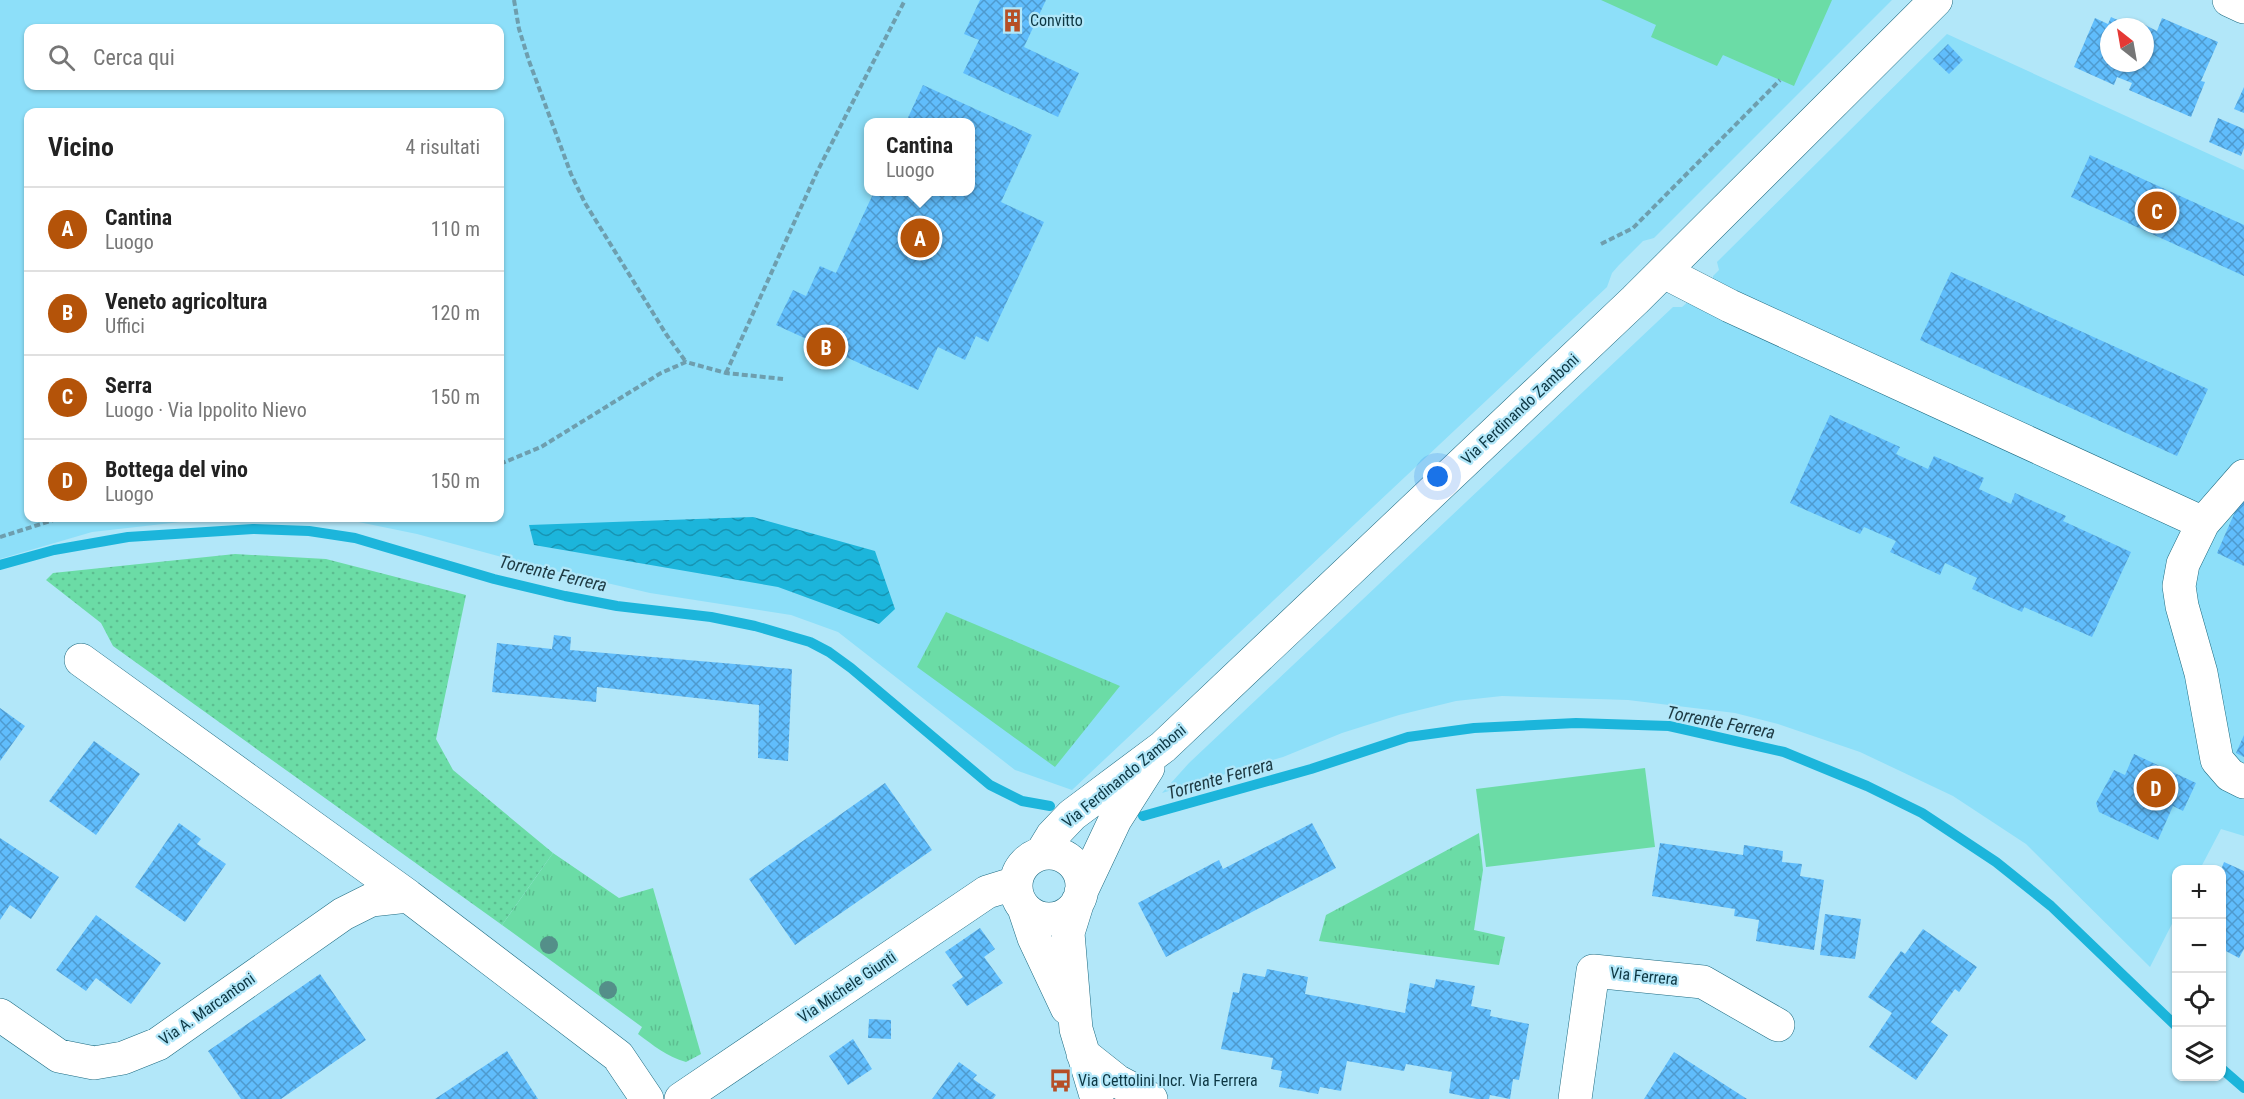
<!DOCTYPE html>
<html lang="it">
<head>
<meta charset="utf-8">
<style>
	:root { --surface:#fff; --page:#f6f6f6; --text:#222; --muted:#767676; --line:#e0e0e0; --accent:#b45309 }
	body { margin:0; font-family:"Roboto Condensed",sans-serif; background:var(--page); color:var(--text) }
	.controls { position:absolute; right:18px; bottom:18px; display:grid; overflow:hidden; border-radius:12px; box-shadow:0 2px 4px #0004 }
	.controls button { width:54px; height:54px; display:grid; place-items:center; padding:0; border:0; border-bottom:2px solid var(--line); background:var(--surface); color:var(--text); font:30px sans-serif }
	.compass { position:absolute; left:2100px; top:18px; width:54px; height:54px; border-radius:50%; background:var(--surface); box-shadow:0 2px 4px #0004; rotate:329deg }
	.you { position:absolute; left:1438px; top:477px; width:21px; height:21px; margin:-15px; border:4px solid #fff; border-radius:50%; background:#1a73e8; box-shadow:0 0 0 9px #1a73e833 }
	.badge { display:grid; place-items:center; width:39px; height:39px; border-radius:50%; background:var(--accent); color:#fff; font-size:20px; font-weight:700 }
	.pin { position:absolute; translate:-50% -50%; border:3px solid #fff; box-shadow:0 2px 6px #0006 }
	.popup { position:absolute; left:864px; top:118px; width:111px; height:78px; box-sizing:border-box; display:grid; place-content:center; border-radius:12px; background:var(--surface); filter:drop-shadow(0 2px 4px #0005); font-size:20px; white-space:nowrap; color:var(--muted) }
	.popup b { font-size:22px; color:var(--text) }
	.popup::after { content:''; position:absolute; left:50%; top:100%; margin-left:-12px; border:12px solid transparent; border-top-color:var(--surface) }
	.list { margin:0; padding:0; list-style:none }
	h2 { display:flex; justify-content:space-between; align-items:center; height:78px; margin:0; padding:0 24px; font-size:26px }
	h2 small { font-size:20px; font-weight:400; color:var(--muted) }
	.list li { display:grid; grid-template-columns:39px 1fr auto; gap:18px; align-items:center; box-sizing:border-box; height:84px; padding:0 24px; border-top:2px solid var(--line) }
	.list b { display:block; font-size:22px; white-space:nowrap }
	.list p { margin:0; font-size:20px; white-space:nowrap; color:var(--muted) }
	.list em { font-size:20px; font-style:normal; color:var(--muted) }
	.icon { flex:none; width:33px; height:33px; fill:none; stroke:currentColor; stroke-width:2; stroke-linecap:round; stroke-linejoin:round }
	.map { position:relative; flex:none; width:2244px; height:1099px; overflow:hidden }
	.search { position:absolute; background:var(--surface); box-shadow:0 2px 4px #0004; left:24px; top:24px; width:480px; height:66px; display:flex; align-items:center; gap:15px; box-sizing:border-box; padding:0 21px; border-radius:12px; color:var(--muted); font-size:22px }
	.panel { position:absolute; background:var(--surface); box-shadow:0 2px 4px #0004; left:24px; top:108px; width:480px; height:414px; border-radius:12px }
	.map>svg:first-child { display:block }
	.built { fill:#8ddff9; fill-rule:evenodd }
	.grass { fill:url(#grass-dots) }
	.park { fill:url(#park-tufts) }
	.garden { fill:#6bdca6 }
	.water { fill:url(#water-waves) }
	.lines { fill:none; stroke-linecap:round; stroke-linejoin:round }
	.stream { stroke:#1cb5db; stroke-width:10 }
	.building { fill:url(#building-cross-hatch) }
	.minor-casing { stroke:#1c6a80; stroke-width:34 }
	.path { stroke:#6e9eae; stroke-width:4; stroke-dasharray:6 3; stroke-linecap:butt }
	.minor { stroke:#fff; stroke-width:33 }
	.tree { fill:#548f89 }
	.labels { text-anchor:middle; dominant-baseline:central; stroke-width:4.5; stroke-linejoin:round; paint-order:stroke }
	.poi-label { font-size:16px; fill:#0d3743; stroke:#b2e7f9; text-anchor:start }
	.street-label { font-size:16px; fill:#0d3743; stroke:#b2e7f9 }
	.water-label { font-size:18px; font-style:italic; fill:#1d3942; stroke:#b2e7f9 }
</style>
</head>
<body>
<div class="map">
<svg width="2244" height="1099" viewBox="0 0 2244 1099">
	<defs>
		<pattern id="grass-dots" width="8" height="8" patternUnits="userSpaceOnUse" patternTransform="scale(1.5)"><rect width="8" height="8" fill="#6bdca6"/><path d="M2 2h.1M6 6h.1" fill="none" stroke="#5cbd90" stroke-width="1.8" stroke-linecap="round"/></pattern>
		<pattern id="park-tufts" width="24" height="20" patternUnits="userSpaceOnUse" patternTransform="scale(1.5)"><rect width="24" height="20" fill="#6bdca6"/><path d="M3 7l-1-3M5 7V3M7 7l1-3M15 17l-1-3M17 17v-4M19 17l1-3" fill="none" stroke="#5cbd90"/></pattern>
		<pattern id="water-waves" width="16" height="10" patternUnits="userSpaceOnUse" patternTransform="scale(1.5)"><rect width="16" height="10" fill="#1cb5db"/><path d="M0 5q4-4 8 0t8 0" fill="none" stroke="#1794b3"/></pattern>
		<pattern id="building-cross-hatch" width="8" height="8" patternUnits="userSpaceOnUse" patternTransform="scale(1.5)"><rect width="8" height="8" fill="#60bdfc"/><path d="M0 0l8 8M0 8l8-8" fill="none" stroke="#4e9ace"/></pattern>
	</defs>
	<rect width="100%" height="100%" fill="#b2e7f9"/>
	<path class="built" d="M 0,0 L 1892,0 L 1654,238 L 1643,241 L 1619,265 L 1612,273 L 1607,287 L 1072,790 L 1015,770 L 838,632 L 791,615 L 650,593 L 542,568 L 417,534 L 339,518 L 500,518 L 500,112 L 28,112 L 28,518 L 216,518 L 92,532 L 0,559 ZM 28,28 L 500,28 L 500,86 L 28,86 ZM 869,122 L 971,122 L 971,192 L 869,192 Z
		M 1947,34 L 2244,170 L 2244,836 L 2221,829 L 2200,869 L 2176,870 L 2176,916 L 2150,967 L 2026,844 L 1953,796 L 1860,752 L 1778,724 L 1735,713 L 1628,700 L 1502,696 L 1456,701 L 1399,715 L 1342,733 L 1283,757 L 1162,793 L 1189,763 L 1673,307 L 1682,307 L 1713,280 L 1713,276 L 1719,270 L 1717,262 Z"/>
	<path class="grass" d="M 235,554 L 326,559 L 466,595 L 436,739 L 453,770 L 553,853 L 502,925 L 113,646 L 101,623 L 46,580 L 53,573 Z"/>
	<path class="park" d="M 946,612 L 1120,686 L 1055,767 L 917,667 Z
		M 1479,833 L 1483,870 L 1474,930 L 1505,937 L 1499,965 L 1319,941 L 1326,915 Z
		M 553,853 L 619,898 L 653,888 L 701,1054 L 686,1062 C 667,1057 653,1045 638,1034 L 642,1027 L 502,925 Z"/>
	<path class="garden" d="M 1601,0 L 1832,0 L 1794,86 L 1723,55 L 1717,66 L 1651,37 L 1656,25 Z
		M 1645,768 L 1655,847 L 1486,867 L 1476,789 Z"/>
	<path class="water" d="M 753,517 L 875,551 L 895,609 L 879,624 L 778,587 L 534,545 L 529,525 Z"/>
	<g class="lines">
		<path class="stream" d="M 0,565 L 54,550 L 128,537 L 253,529 L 309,531 L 355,538 L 494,579 L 565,596 L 617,606 L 711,617 L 755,626 L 810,642 L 829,652 L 851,668 L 990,785 L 1022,801 L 1050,806
			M 1143,816 L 1311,769 L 1408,737 L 1474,728 L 1576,723 L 1669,726 L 1784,752 L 1867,786 L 1922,813 L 1996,862 L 2051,906 L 2176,1026
			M 2222,1069 L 2244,1088"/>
	</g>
	<path class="building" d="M 980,0 L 1046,0 L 1024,47 L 1079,73 L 1058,117 L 963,73 L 979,40 L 964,34 Z
		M 2111,17 L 2133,27 L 2109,27 L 2109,63 L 2145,63 L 2145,27 L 2142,27 L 2143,24 L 2157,31 L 2162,18 L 2218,42 L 2201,81 L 2205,82 L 2191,117 L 2129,90 L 2132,83 L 2117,77 L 2114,85 L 2074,67 L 2095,18 L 2108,24 Z
		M 1948,44 L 1963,60 L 1949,74 L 1933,59 Z
		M 923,85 L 1032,135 L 1001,202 L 1044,222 L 988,342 L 976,336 L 965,360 L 938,347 L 918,390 L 776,325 L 793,290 L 806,296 L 820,266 L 836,273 L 874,192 L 971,192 L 971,122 L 906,122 Z
		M 2244,87 L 2244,113 L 2234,109 Z
		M 2218,118 L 2244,129 L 2244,148 L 2241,156 L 2209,142 Z
		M 2090,155 L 2244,225 L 2244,276 L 2071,197 Z
		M 1951,272 L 2208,389 L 2177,456 L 1920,340 Z
		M 1830,415 L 1900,447 L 1896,454 L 1928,469 L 1934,456 L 1984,478 L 1979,489 L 2011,504 L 2015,493 L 2066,516 L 2063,521 L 2131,552 L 2092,637 L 2024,607 L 2022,612 L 1972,589 L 1977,578 L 1945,563 L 1940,575 L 1890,552 L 1896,541 L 1864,527 L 1860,534 L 1790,503 Z
		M 2241,498 L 2244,499 L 2244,566 L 2217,553 Z
		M 554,635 L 571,637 L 570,650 L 792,669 L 788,761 L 758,758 L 759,705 L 597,687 L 596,702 L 492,692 L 497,643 L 552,649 Z
		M 0,708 L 25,726 L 0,761 Z
		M 2244,735 L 2244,757 L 2236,753 Z
		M 94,741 L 140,774 L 96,835 L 49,801 Z
		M 2134,754 L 2196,783 L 2183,811 L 2173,806 L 2158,840 L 2099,812 L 2096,803 L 2114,770 L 2125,775 Z
		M 885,783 L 932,850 L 795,945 L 749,879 Z
		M 179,823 L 201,839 L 197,844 L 226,864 L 185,922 L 135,887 Z
		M 1312,823 L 1336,868 L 1166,957 L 1138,903 L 1219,860 L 1223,869 Z
		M 0,838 L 59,877 L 31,919 L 10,905 L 0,920 Z
		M 1660,843 L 1743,855 L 1744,845 L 1783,851 L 1782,862 L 1802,864 L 1800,876 L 1824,880 L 1814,950 L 1756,941 L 1759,920 L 1734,916 L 1735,909 L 1652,896 Z
		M 2224,862 L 2244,871 L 2244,949 L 2239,958 L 2222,949 L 2221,870 Z
		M 1825,914 L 1861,919 L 1855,959 L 1820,955 Z
		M 96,915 L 161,963 L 131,1004 L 96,978 L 86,991 L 56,970 Z
		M 980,928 L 995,949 L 984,957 L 1003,983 L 967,1006 L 952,985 L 963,977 L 945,952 Z
		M 1923,929 L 1977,967 L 1959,992 L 1955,989 L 1931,1022 L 1948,1035 L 1916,1080 L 1869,1047 L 1892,1013 L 1868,997 L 1901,951 L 1905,954 Z
		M 1267,969 L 1308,977 L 1305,994 L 1405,1013 L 1410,983 L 1434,988 L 1436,979 L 1475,986 L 1471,1006 L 1491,1010 L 1490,1016 L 1529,1024 L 1519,1080 L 1513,1079 L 1510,1099 L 1490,1095 L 1489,1099 L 1477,1099 L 1449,1093 L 1452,1072 L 1406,1064 L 1404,1071 L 1347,1061 L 1341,1091 L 1320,1087 L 1318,1094 L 1279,1087 L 1282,1071 L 1271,1069 L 1273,1058 L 1221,1049 L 1233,992 L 1239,993 L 1243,973 L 1265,977 Z
		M 320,974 L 366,1040 L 281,1099 L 241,1099 L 208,1051 Z
		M 869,1019 L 891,1020 L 891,1039 L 868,1038 Z
		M 853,1039 L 872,1069 L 848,1085 L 829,1056 Z
		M 507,1051 L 538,1099 L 435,1099 Z
		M 1674,1052 L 1747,1099 L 1644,1099 Z
		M 959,1062 L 977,1075 L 973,1079 L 996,1095 L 993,1099 L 932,1099 Z"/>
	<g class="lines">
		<defs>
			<path id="minor" d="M 2229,0 L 2244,7
				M 1664,272 L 1730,306 L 2203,523
				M 2244,476 L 2203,523 L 2183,564 L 2179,586 L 2182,606 L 2201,673 L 2217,760 L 2230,775 L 2244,782
				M 81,660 L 408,896 L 618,1056 L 647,1099
				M1016 886a33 33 0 1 1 66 0a33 33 0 1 1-66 0Z
				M 1041,854 L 1052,836 L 1072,815 L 1163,747 L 1635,300 L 1936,0
				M 1081,892 L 1115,820 L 1148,768
				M 1078,901 L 1068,933 L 1076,1029 L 1097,1099
				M 1024,908 L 1034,938 L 1067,1008
				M 0,1015 L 59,1056 L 94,1063 L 123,1058 L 158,1044 L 343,914 L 371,900 L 408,896
				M 1083,1054 L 1117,1081 L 1151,1099
				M 681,1099 L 987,892 L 1016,883
				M 1575,1099 L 1593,971 L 1703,982 L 1778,1025"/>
		</defs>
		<use href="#minor" class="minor-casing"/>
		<path class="path" d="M 514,0 L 519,29 L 529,61 L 571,174 L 585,203 L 666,334 L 686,362
			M 1601,244 L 1633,228 L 1780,80
			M 726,373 L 817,172 L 905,0
			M 500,464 L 541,447 L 661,373 L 686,362 L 726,373 L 783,379
			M 0,537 L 60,518"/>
		<use href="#minor" class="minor"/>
	</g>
	<g class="tree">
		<circle cx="549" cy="945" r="9"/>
		<circle cx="608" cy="990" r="9"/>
	</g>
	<defs>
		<symbol id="building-bare" viewBox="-9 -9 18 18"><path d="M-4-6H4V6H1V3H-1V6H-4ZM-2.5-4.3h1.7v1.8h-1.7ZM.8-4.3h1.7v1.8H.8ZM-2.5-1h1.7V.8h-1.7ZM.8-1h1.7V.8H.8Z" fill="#b64f26" stroke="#b2e7f9" stroke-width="2.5" paint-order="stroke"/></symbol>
		<symbol id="bus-bare" viewBox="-9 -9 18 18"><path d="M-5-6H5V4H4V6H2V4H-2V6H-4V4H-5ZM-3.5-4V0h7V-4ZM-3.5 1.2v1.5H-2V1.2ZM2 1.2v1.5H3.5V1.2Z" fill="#b64f26" stroke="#b2e7f9" stroke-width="2.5" paint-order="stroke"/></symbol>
	</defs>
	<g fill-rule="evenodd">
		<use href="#building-bare" x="996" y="4" width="33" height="33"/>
		<use href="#bus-bare" x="1044" y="1064" width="33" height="33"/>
	</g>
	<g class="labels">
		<g class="poi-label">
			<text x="1030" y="20">Convitto</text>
			<text x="1078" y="1080">Via Cettolini Incr. Via Ferrera</text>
		</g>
		<g class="street-label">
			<text transform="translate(1520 409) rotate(-43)">Via Ferdinando Zamboni</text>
			<text transform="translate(1124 776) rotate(-39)">Via Ferdinando Zamboni</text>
			<text transform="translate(1644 976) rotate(6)">Via Ferrera</text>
			<text transform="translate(847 987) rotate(-34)">Via Michele Giunti</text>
			<text transform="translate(207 1009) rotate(-35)">Via A. Marcantoni</text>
		</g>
		<g class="water-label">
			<text transform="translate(553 573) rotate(13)">Torrente Ferrera</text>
			<text transform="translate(1721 722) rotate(11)">Torrente Ferrera</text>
			<text transform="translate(1220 778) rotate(-16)">Torrente Ferrera</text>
		</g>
	</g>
</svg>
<div class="controls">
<button>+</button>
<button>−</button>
<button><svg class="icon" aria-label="locate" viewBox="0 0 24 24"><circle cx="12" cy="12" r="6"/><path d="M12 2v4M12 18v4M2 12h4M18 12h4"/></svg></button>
<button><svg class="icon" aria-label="layers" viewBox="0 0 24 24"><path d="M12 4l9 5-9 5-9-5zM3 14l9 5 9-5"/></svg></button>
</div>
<svg class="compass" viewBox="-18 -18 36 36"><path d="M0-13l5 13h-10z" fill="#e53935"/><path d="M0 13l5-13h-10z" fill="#767676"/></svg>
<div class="you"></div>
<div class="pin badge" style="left:920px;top:238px">A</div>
<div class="popup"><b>Cantina</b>Luogo</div>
<div class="pin badge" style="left:826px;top:347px">B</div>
<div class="pin badge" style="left:2157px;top:211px">C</div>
<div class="pin badge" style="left:2156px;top:788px">D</div>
<div class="search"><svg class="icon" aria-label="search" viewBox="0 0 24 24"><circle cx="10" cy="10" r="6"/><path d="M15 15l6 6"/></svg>Cerca qui</div>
<section class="panel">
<h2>Vicino<small>4 risultati</small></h2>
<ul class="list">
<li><span class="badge">A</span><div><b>Cantina</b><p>Luogo</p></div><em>110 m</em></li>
<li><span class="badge">B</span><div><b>Veneto agricoltura</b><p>Uffici</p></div><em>120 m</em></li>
<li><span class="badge">C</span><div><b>Serra</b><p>Luogo · Via Ippolito Nievo</p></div><em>150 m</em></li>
<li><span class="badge">D</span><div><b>Bottega del vino</b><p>Luogo</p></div><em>150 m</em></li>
</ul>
</section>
</div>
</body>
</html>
